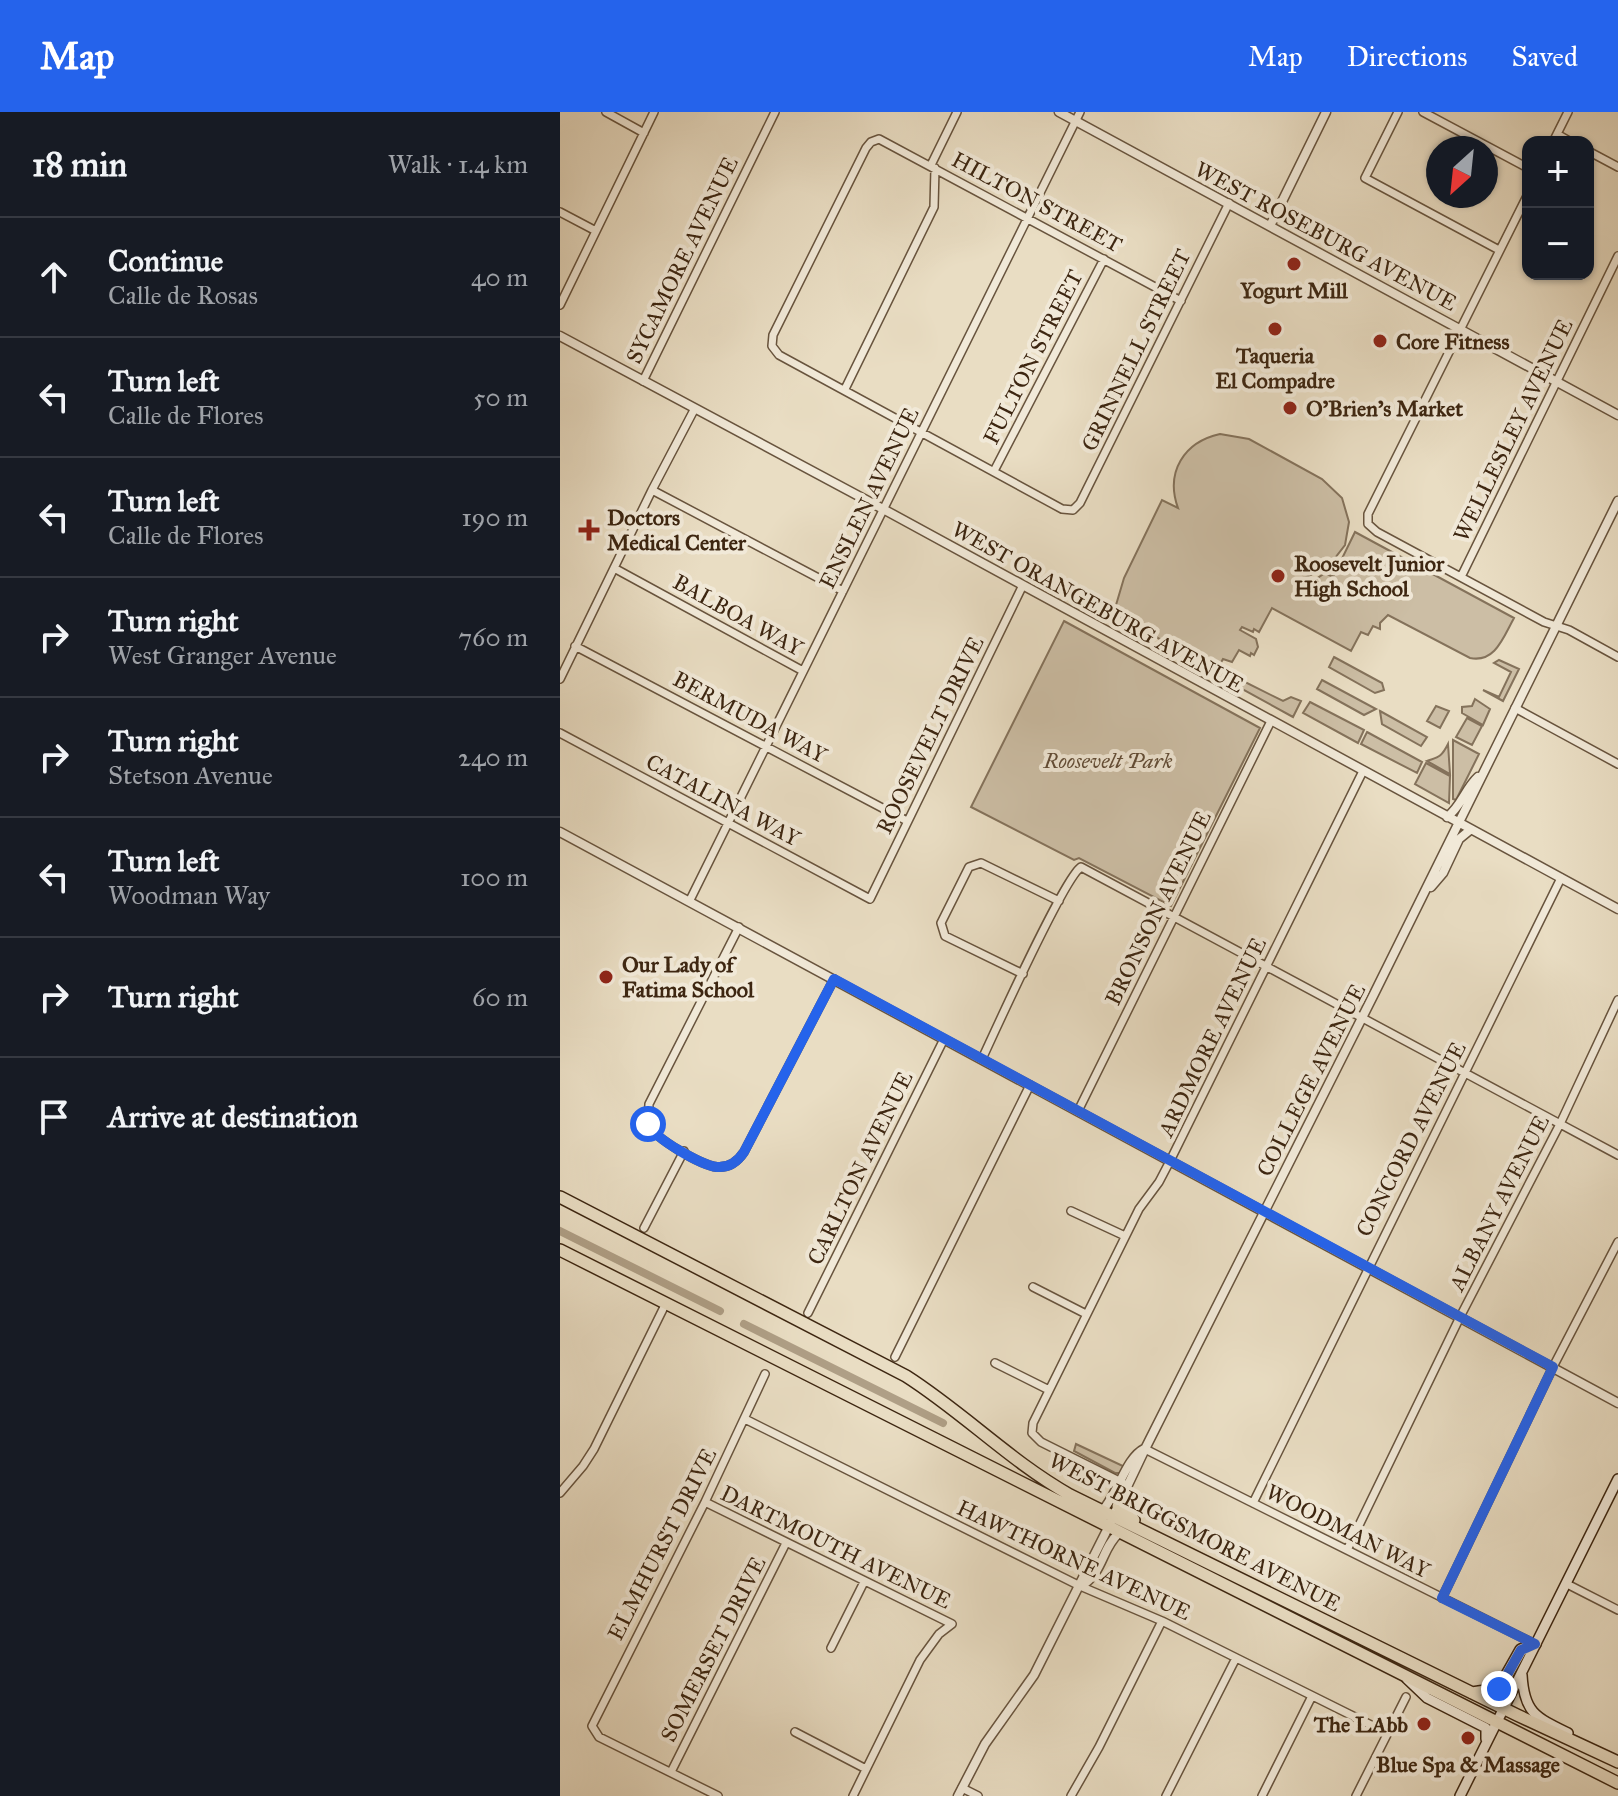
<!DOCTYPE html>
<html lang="en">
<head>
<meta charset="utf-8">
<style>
	:root { --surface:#171b24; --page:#242831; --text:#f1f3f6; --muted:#9ea1a6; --line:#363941; --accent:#2563eb }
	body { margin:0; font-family:"IM FELL Great Primer",serif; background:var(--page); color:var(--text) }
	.controls { position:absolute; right:24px; top:24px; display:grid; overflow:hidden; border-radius:16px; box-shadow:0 2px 6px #0004 }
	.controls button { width:72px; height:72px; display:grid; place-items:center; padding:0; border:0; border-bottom:2px solid var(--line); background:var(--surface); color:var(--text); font:40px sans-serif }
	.compass { position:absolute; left:866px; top:24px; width:72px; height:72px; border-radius:50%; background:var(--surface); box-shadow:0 2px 6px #0004; rotate:207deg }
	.stop { position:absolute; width:24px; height:24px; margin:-18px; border:6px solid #2563eb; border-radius:50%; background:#fff }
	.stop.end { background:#2563eb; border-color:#fff; box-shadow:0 2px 8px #0008 }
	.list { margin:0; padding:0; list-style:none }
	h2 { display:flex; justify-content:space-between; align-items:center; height:104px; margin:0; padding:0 32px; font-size:34px }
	h2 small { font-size:26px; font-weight:400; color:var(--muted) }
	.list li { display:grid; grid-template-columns:52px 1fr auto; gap:24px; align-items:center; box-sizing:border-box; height:120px; padding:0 32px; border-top:2px solid var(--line) }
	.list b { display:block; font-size:30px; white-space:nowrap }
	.list p { margin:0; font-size:26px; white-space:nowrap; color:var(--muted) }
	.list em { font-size:26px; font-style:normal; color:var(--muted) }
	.icon { flex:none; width:44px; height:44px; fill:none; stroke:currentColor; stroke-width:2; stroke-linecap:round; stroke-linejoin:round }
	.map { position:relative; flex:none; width:1058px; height:1684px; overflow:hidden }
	header { display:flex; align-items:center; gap:48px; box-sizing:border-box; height:112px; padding:0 40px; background:var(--accent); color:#fff }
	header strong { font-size:38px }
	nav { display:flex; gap:44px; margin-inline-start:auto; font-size:28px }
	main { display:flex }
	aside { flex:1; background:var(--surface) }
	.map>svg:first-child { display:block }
	.green { fill:#ccbea5; stroke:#84725b; stroke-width:2 }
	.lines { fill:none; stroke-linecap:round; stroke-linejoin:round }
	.canal { stroke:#af9f86; stroke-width:8 }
	.minor-casing { stroke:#68543e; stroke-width:10 }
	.tertiary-casing { stroke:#68543e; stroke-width:11 }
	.secondary-casing { stroke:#3d2611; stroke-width:12 }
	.primary-casing { stroke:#3d2611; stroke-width:14 }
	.minor { stroke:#f1e9d8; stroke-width:7 }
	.tertiary { stroke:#f1e9d8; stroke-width:8 }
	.secondary { stroke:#f1e9d8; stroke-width:9 }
	.primary { stroke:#e9ddc3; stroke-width:11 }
	.route { stroke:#2563eb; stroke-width:10 }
	.poi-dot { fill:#8f2418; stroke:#f1e9d8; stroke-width:3 }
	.labels { text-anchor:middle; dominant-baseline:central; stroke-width:8; stroke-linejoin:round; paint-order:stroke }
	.street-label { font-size:22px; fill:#3d2611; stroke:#f1e9d8 }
	.poi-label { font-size:22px; font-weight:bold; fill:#3d2611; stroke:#f1e9d8; text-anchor:start }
	.park-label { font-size:22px; font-style:italic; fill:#614c36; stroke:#f1e9d8 }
</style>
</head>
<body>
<header>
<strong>Map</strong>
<nav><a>Map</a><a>Directions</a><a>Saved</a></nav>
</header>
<main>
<aside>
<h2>18 min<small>Walk · 1.4 km</small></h2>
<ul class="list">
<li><svg class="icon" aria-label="ahead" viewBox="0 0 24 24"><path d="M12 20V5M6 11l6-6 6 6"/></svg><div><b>Continue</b><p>Calle de Rosas</p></div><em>40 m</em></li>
<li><svg class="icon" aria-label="left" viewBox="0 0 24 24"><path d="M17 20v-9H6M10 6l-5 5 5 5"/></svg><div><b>Turn left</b><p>Calle de Flores</p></div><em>50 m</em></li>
<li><svg class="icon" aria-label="left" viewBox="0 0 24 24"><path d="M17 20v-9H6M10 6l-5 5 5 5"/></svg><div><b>Turn left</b><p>Calle de Flores</p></div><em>190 m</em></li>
<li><svg class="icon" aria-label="right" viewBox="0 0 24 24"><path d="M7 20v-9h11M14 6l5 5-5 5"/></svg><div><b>Turn right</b><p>West Granger Avenue</p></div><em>760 m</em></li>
<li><svg class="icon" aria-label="right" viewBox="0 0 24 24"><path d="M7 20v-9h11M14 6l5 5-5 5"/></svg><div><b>Turn right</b><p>Stetson Avenue</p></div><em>240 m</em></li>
<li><svg class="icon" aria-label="left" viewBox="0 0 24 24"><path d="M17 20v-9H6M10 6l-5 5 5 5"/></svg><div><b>Turn left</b><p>Woodman Way</p></div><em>100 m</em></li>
<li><svg class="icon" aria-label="right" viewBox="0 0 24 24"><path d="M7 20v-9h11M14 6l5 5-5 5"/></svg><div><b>Turn right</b></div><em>60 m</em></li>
<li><svg class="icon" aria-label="arrive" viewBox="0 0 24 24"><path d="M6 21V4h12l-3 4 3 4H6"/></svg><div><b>Arrive at destination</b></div></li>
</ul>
</aside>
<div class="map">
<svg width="1058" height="1684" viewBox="0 0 1058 1684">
	<rect width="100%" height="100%" fill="#e9ddc3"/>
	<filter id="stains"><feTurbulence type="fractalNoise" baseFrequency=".0025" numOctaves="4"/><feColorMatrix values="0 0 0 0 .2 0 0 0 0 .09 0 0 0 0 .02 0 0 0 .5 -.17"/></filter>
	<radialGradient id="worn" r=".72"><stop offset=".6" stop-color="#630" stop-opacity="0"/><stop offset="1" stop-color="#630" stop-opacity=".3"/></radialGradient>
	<path class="green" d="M 660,322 L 689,327 L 762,367 L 782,386 L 789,410 L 785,433 L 768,455 L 746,465 L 753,469 L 765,461 L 773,465 L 795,420 L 954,506 C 943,526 935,551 910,546 L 828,503 L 820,511 L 820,517 L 813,514 L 808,523 L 801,520 L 791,539 L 712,496 L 699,520 L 694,517 L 693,520 L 682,515 L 680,518 L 696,527 L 698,535 L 694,543 L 691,541 L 690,544 L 679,538 L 672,550 L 663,547 L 659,554 L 668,560 L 664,568 L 645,557 L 643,551 L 558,504 L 556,493 L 564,466 L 602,388 L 618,396 C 605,360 624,330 660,322 Z
		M 504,509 L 700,616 L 611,794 L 519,746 L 514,748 L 411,695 Z
		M 774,545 L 822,571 L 824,578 L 815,581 L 769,555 Z
		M 939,548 L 959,557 L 943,589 L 923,578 L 939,585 L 951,560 L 934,551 Z
		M 675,565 L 723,589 L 731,585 L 741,589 L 733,605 L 671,571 Z
		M 762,568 L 816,597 L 804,603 L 757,577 Z
		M 915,587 L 930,597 L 923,613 L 902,601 L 902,595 L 912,594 Z
		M 750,590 L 804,618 L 798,631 L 743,601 Z
		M 876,594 L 889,599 L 880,616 L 867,609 Z
		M 820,599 L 867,625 L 861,634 L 822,612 Z
		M 907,606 L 922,614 L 912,633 L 896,625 Z
		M 807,620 L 862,650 L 857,661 L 801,632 Z
		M 893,628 L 919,642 L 896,688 L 893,687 Z
		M 888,632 L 890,662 L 867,649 C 878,645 881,646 888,632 Z
		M 866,651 L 890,664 L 889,691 L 855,672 Z
		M 516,1332 L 565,1355 L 562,1361 L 555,1361 L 514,1339 Z"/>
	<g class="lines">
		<path class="canal" d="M 0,1119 L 160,1199
			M 184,1212 L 383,1311"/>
		<defs>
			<path id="minor" d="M 46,0 L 84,21
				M 838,0 L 805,66 L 939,138
				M 863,0 L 968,56
				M 997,22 L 1011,30
				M 993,30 L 1008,0
				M 1028,39 L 1058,55
				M 371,53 L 397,0
				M 968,82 L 808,402 L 808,412 L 817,420 L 984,510 L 1009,518 L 1058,545
				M 0,100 L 36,119
				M 621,189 L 319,27 L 311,30 L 306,36 L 213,223 L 212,234 L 219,243 L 502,397 L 513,398 L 520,391 L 669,91
				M 0,193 L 94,0
				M 83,269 L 215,0
				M 285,277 L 374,95 L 375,56
				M 434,359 L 544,147
				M 92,378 L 283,479
				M 54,456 L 243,559
				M 901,465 L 1058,144
				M 15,534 L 347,709
				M 0,567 L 92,378 L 134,298
				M 955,596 L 1058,652
				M 0,621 L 310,787 L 462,475
				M 130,788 L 520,0
				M 179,815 L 89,992 L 88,1012 C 95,1027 141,1053 157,1055 C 169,1056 178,1049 184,1040 L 274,867
				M 463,862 L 385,824 L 381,811 L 409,755 L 421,751 L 499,789
				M 422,947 C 436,917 504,766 521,755 L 1058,1043
				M 518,999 L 711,609
				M 511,1099 L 565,1124
				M 84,1116 L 124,1039
				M 473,1175 L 526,1202
				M 248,1201 L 384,927
				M 335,1245 L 470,973
				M 435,1251 L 489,1278
				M 185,1307 L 520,1474 L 602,1509 L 827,1621
				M 585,1337 L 975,1532
				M 563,1371 L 481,1330 L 472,1321 L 473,1311 L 579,1097 L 599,1070 L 610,1049 L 803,659
				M 0,1381 L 23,1354 L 34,1337 L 106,1191
				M 145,1390 L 392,1512 L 379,1522 L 360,1548 L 293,1684
				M 693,1391 L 1001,766
				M 787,1438 L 900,1205 L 1000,1012 L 1058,888
				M 1007,1472 L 1058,1498
				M 882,1486 L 993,1255 L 1058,1130
				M 271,1536 L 304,1470
				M 235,1620 L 306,1657
				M 111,1660 L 226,1431
				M 402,1676 L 418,1684
				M 158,1684 L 39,1625 L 32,1614 L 145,1390 L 205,1262
				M 511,1684 L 539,1635 L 602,1509
				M 606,1684 L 676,1546
				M 702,1684 L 752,1584
				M 796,1684 L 846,1585"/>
			<path id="tertiary" d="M 499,0 L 1058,303
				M 710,114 L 766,0
				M 0,224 L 323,397 L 1058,797
				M 887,705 C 901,695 905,677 918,665
				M 0,720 L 1058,1291
				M 871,775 L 883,761 L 899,727 L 910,718
				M 556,1398 L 585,1337 L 814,882 L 1058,389
				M 542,1399 C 558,1382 566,1346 584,1337
				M 521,1474 C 544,1460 541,1437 559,1421
				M 398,1684 L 425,1632 L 474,1563 L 551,1410"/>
			<path id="secondary" d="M 962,1563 C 964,1600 975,1605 1008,1621
				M 847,1567 L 867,1586 L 926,1616 L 926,1627
				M 900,1684 L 1058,1367"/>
			<path id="primary" d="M 0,1085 L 346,1264 C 404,1301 450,1349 510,1383 L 957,1603 L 1058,1650
				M 0,1138 L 1058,1671
				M 558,1394 L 574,1408
				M 912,1581 L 939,1577 L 961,1538 L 975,1532"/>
		</defs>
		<use href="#minor" class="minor-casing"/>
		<use href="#tertiary" class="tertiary-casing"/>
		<use href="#secondary" class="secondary-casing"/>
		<use href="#primary" class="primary-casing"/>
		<use href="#minor" class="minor"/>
		<use href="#tertiary" class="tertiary"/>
		<use href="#secondary" class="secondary"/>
		<use href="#primary" class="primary"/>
	</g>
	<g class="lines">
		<path class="route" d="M 88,1012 C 95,1027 141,1053 157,1055 C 169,1056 178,1049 184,1040 L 274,867 L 993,1255 L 882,1486 L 975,1532 L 961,1538 L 939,1577"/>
	</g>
	<g class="poi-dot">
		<circle cx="734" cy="152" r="8"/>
		<circle cx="715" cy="217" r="8"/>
		<circle cx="820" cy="229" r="8"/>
		<circle cx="730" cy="296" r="8"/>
		<path d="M25 406h8v8h8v8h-8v8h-8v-8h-8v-8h8z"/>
		<circle cx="718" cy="464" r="8"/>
		<circle cx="46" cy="865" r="8"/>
		<circle cx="864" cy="1612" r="8"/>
		<circle cx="908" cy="1626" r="8"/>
	</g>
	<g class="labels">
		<g class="street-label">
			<text transform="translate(477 90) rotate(28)">HILTON STREET</text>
			<text transform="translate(766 124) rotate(28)">WEST ROSEBURG AVENUE</text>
			<text transform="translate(122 148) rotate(-64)">SYCAMORE AVENUE</text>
			<text transform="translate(576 238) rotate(-64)">GRINNELL STREET</text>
			<text transform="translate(473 245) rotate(-63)">FULTON STREET</text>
			<text transform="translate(953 318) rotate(-64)">WELLESLEY AVENUE</text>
			<text transform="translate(309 386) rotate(-64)">ENSLEN AVENUE</text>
			<text transform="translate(538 495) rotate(29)">WEST ORANGEBURG AVENUE</text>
			<text transform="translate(178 503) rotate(29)">BALBOA WAY</text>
			<text transform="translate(190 605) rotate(28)">BERMUDA WAY</text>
			<text transform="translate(370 623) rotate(-64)">ROOSEVELT DRIVE</text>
			<text transform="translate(163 688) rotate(28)">CATALINA WAY</text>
			<text transform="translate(598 796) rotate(-64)">BRONSON AVENUE</text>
			<text transform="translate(652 925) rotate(-64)">ARDMORE AVENUE</text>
			<text transform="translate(751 968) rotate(-63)">COLLEGE AVENUE</text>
			<text transform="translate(851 1027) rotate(-63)">CONCORD AVENUE</text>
			<text transform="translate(300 1056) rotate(-64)">CARLTON AVENUE</text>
			<text transform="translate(939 1091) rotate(-63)">ALBANY AVENUE</text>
			<text transform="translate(788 1419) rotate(27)">WOODMAN WAY</text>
			<text transform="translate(635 1420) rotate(27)">WEST BRIGGSMORE AVENUE</text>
			<text transform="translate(102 1432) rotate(-63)">ELMHURST DRIVE</text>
			<text transform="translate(276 1435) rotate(26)">DARTMOUTH AVENUE</text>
			<text transform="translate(514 1448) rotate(25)">HAWTHORNE AVENUE</text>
			<text transform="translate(153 1537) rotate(-63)">SOMERSET DRIVE</text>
		</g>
		<g class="poi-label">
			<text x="734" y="178" text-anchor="middle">Yogurt Mill</text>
			<text x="836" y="229">Core Fitness</text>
			<text x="715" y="243" text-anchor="middle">Taqueria<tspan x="715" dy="25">El Compadre</tspan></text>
			<text x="746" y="296">O'Brien's Market</text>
			<text x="47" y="405">Doctors<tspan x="47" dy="25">Medical Center</tspan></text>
			<text x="734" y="451">Roosevelt Junior<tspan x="734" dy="25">High School</tspan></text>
			<text x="62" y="852">Our Lady of<tspan x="62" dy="25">Fatima School</tspan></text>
			<text x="848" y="1612" text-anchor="end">The LAbb</text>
			<text x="908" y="1652" text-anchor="middle">Blue Spa &amp; Massage</text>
		</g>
		<g class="park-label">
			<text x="548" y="648">Roosevelt Park</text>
		</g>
	</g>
	<rect width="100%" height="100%" filter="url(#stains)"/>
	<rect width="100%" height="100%" fill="url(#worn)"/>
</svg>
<div class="controls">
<button>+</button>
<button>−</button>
</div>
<svg class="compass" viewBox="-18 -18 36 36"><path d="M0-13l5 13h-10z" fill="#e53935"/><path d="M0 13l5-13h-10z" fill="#9ea1a6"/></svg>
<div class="stop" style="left:88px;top:1012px"></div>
<div class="stop end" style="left:939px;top:1577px"></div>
</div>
</main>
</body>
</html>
